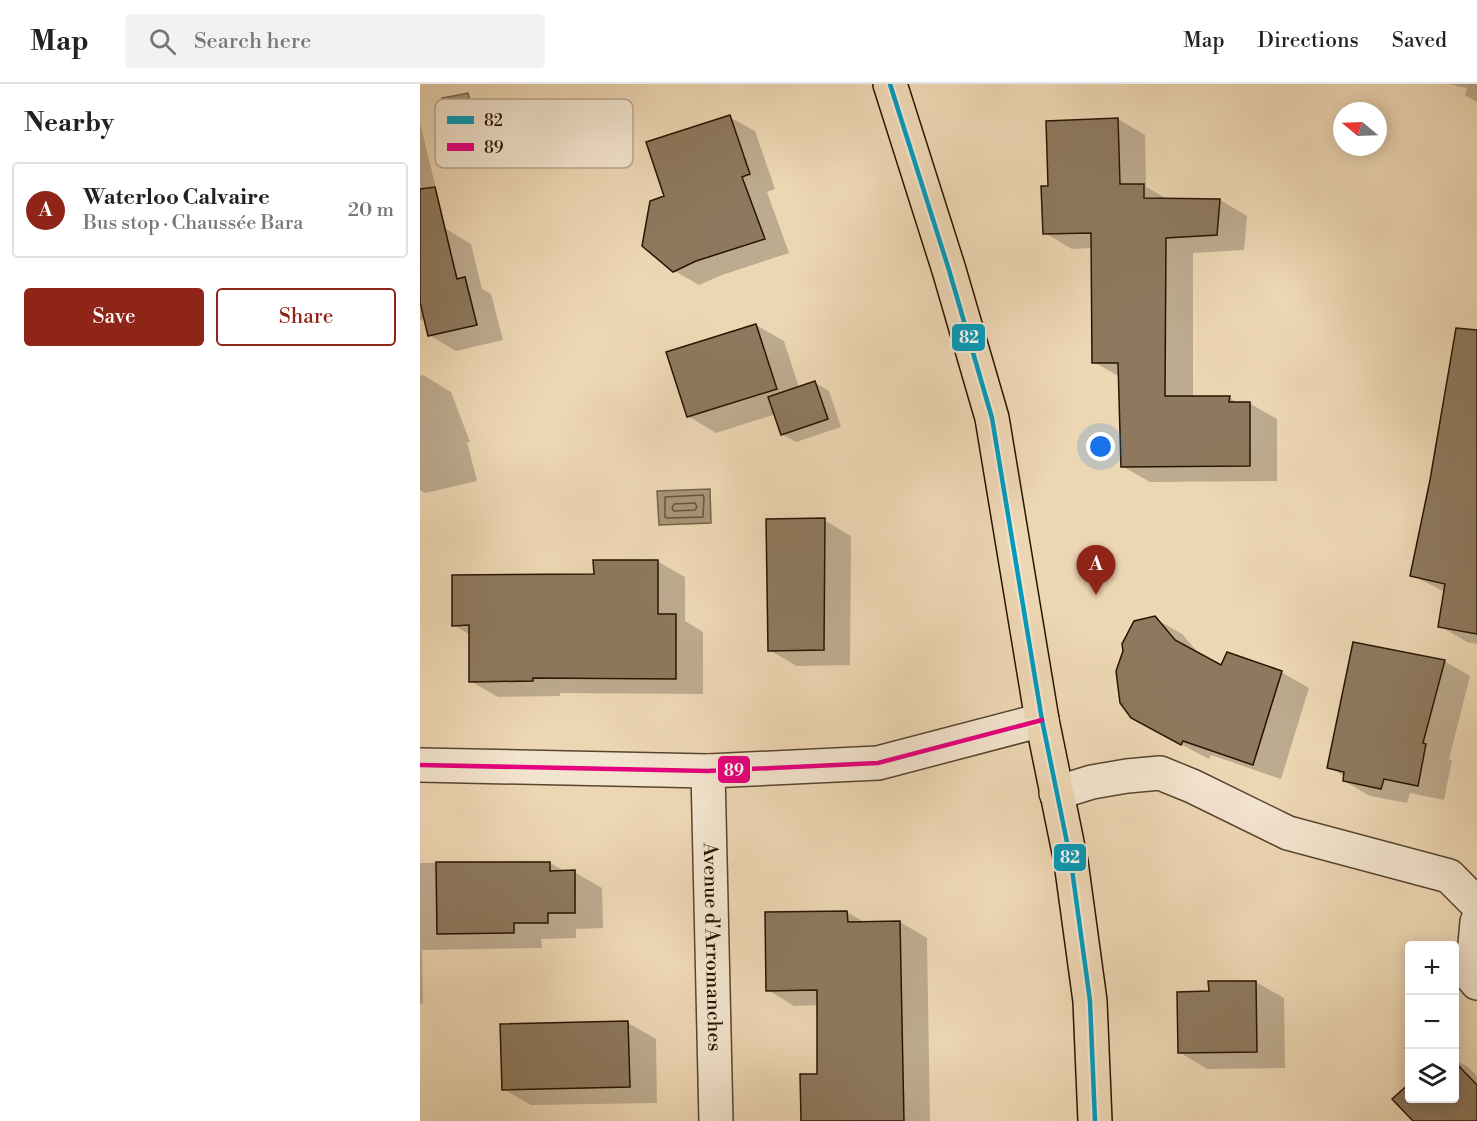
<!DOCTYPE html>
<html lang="en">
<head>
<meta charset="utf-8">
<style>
	:root { --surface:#fff; --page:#f2f2f2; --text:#222; --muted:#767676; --line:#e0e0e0; --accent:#8f2418 }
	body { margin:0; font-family:"Libre Bodoni",serif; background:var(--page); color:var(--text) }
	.controls { position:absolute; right:18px; bottom:18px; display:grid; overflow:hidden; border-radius:6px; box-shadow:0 3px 15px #0003 }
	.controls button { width:54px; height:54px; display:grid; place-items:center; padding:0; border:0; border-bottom:2px solid var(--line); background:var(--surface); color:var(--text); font:30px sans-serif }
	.compass { position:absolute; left:913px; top:18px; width:54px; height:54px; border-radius:50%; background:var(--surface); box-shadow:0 3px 15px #0003; rotate:289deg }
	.you { position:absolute; left:681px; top:363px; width:21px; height:21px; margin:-15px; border:4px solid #fff; border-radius:50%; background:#1a73e8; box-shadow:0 0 0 9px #1a73e833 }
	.badge { display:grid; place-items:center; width:39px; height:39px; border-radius:50%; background:var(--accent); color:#fff; font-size:20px; font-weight:700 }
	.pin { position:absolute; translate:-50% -50px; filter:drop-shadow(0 2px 3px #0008) }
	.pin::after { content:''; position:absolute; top:32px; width:21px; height:18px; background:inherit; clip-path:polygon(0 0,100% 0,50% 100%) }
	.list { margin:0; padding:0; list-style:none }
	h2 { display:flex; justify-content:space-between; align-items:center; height:78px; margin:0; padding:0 24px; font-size:26px }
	h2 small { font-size:20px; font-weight:400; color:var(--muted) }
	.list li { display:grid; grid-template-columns:39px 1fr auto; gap:18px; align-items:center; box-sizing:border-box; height:96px; margin:0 12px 12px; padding:0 12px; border:2px solid var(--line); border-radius:6px }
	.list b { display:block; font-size:22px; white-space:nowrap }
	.list p { margin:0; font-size:20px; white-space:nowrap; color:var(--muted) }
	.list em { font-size:20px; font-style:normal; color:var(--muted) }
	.actions { display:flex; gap:12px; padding:18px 24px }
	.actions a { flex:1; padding:14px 0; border:2px solid var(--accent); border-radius:6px; text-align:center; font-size:21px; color:var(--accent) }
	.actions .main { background:var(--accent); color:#fff }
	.icon { flex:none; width:33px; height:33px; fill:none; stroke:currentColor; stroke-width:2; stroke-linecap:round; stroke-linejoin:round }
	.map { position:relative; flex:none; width:1057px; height:1037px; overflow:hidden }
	header { display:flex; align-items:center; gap:36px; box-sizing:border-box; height:84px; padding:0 30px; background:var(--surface); border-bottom:2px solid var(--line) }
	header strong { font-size:28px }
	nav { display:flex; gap:33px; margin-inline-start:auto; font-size:21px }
	.search { width:420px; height:54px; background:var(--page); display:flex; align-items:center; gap:15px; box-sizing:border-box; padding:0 21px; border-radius:6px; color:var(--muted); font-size:22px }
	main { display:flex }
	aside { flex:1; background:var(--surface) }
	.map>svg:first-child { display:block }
	.water { fill:#aa9477; stroke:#766148; stroke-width:1.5 }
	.shadow { fill:#0003 }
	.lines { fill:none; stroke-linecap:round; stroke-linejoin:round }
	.shore { stroke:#68543c; stroke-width:1.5 }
	.building { fill:#8e795e; stroke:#271502; stroke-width:1.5 }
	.minor-casing { stroke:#58452e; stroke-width:36 }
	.major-casing { stroke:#271502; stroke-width:36 }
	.minor { stroke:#f3e4ce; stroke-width:33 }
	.major { stroke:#edd6b3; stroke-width:33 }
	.bus-1-casing { stroke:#f3e4ce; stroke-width:9 }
	.bus-2-casing { stroke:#f3e4ce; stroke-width:9 }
	.bus-1 { stroke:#049aba; stroke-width:4.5 }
	.bus-2 { stroke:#e5007d; stroke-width:4.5 }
	.labels { text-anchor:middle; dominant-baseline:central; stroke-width:4.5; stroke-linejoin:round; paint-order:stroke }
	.street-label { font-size:20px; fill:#271502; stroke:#f3e4ce }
	.key { fill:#f3e4ce; stroke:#b6a691; stroke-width:1.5 }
	.key-label { font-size:16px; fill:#271502 }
	.line-badge { stroke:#f3e4ce; stroke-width:2 }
	.badge-label { font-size:16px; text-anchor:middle; font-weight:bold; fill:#fff }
</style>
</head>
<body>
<header>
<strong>Map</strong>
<div class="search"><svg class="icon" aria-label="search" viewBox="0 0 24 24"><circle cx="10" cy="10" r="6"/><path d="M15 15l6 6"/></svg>Search here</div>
<nav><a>Map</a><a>Directions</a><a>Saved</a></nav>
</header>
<main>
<aside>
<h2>Nearby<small></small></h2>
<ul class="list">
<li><span class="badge">A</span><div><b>Waterloo Calvaire</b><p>Bus stop · Chaussée Bara</p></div><em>20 m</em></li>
</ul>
<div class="actions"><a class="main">Save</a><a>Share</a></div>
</aside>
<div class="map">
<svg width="1057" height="1037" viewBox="0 0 1057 1037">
	<rect width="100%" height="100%" fill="#edd6b3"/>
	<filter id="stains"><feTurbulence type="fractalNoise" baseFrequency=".00333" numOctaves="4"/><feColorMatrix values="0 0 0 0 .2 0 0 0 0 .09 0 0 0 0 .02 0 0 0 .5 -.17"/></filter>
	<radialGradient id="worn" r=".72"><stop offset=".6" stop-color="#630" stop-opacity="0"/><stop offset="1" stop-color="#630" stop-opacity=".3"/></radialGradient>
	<path class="water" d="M 48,9 L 62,68 L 37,74 L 22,14 Z
		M 290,405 L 291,439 L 239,441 L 237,407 Z"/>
	<path class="shadow" d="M 1029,0 L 1057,0 L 1057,18 L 1045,11 L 1047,4 Z
		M 309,33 L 335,47 L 355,105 L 347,108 L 369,169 L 302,191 L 279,201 L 253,186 L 246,113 Z
		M 698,35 L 725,51 L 726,103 L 749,116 L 800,116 L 827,132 L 824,166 L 773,169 L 773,313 L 809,314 L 819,319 L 829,319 L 857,335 L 857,397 L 730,398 L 702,382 L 700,293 L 674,278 L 673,164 L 652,165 L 625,149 L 629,103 Z
		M 0,39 L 26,145 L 51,160 L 62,205 L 71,210 L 83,256 L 36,267 L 9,251 L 5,235 L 0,236 Z
		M 336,241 L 364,257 L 379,304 L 395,299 L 409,307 L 421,343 L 376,358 L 362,350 L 356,330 L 296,349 L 268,332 Z
		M 1057,255 L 1057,560 L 1047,558 L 1020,542 L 1025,508 L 992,491 Z
		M 3,291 L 31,308 L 50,358 L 47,358 L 57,397 L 5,409 L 0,406 L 0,292 Z
		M 404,436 L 431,452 L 430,581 L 377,582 L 349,566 Z
		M 237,477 L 265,493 L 265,537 L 283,548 L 283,610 L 140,609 L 140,612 L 78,613 L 50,597 L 50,551 L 34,541 L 175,491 Z
		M 734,534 L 762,550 L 781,572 L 802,584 L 861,588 L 889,604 L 861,695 L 791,671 L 789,675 L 741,650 Z
		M 1024,577 L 1050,592 L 1029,675 L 1032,676 L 1024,716 L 990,709 L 987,719 L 950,712 L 924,697 L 925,693 L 909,683 Z
		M 0,779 L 130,779 L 146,788 L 154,788 L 182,804 L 183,844 L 156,845 L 156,854 L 121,855 L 122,864 L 2,866 L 3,919 L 0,920 Z
		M 427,828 L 446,839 L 480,838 L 507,854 L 510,1037 L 382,1037 L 398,991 L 399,921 L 374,922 L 348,906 Z
		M 836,898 L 864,914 L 865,984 L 787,985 L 759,968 L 791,909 Z
		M 208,939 L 236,955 L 237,1019 L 111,1021 L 83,1005 L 81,941 Z
		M 1034,975 L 1048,983 L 1057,992 L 1057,1037 L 995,1037 L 990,1014 L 1034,1014 Z"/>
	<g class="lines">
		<path class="shore" d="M 42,16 L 45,19 L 54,61 L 52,64 L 44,66 L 41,64 L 30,21 L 32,19 Z
			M 283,411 L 284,414 L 283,433 L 247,434 L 245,433 L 245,413 Z
			M 275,419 L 277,423 L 275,426 L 254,427 L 252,424 L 254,420 Z"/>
	</g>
	<path class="building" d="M 310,31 L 330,90 L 322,93 L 345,155 L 276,177 L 253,188 L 222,162 L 230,117 L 244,112 L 226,58 Z
		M 698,34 L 700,100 L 724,100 L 724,114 L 800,115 L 797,151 L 746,154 L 745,312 L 810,312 L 809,318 L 830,318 L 830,382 L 701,383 L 698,279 L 672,279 L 671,149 L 623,150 L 621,102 L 628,102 L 626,37 Z
		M 15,103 L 37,195 L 45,193 L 57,241 L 8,252 L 0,218 L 0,105 Z
		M 336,240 L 357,305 L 267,333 L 246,268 Z
		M 1036,244 L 1057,246 L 1057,550 L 1018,543 L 1025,500 L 990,492 L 1010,396 Z
		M 395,297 L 408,335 L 361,351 L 348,313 Z
		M 405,434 L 404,566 L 348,567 L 346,435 Z
		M 173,476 L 238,476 L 238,530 L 256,530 L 256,595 L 113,594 L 113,597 L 49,598 L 49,541 L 32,542 L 32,491 L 174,490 Z
		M 735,532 L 755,556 L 801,581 L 807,568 L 862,587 L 833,681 L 763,657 L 761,661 L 711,634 L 700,619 L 696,587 L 703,567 L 702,560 L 714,537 Z
		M 933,558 L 1025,576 L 1003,659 L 1006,660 L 998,702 L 964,695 L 961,705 L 923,697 L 924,688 L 907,684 Z
		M 16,778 L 130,778 L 130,787 L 155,786 L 155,829 L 128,829 L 128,839 L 94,839 L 94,849 L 17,850 Z
		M 427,827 L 428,838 L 480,837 L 484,1037 L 381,1037 L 380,990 L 397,990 L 397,906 L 346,907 L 345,828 Z
		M 788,897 L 836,897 L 837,968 L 758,969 L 757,908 L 789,907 Z
		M 208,937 L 210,1003 L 82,1006 L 80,940 Z
		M 1035,978 L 1057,1001 L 1057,1037 L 993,1037 L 972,1015 L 990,999 L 990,1014 L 1035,1014 Z"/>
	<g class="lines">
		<defs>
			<g id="minor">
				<path d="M 0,681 L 288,687 L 458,679 L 622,636"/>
				<path id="s1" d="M 288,687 L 296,1037"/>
				<path d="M 636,709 L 672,698 L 707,692 L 740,689 L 772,702 L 868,749 L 1029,792 L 1057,820"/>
				<path d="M 1057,838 L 1052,893 L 1057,899"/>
			</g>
			<path id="major" d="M 470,0 L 529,186 L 572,334 L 622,636 L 651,778 L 670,917 L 675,1037"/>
		</defs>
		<use href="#minor" class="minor-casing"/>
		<use href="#major" class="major-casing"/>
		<use href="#minor" class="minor"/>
		<use href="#major" class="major"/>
		<defs>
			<path id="bus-1" d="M 470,0 L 529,186 L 572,334 L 622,636 L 651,778 L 670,917 L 675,1037"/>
			<path id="bus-2" d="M 0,681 L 288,687 L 458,679 L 622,636"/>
		</defs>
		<use href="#bus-1" class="bus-1-casing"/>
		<use href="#bus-2" class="bus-2-casing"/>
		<use href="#bus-1" class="bus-1"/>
		<use href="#bus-2" class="bus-2"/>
	</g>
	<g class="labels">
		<g class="street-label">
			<text stroke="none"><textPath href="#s1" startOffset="176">Avenue d'Arromanches</textPath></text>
		</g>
	</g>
	<rect x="15" y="15" width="198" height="69" rx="9" class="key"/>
	<rect x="27" y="32" width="27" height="8" fill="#049aba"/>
	<rect x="27" y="59" width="27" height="8" fill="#e5007d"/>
	<g class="key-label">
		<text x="64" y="42">82</text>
		<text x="64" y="69">89</text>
	</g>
	<g class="line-badge">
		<rect x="531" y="239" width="35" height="29" rx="6" fill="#049aba"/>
		<rect x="297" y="671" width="34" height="29" rx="6" fill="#e5007d"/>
		<rect x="633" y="759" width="34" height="29" rx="6" fill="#049aba"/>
	</g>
	<g class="badge-label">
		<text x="549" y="259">82</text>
		<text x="314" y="692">89</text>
		<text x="650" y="779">82</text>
	</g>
	<rect width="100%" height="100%" filter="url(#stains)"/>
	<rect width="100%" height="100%" fill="url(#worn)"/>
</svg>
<div class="controls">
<button>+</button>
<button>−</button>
<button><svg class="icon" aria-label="layers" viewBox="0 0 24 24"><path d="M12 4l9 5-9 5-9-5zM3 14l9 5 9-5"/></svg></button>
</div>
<svg class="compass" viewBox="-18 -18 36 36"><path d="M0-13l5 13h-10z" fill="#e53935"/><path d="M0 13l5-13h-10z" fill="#767676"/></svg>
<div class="you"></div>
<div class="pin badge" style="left:676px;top:511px">A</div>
</div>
</main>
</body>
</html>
